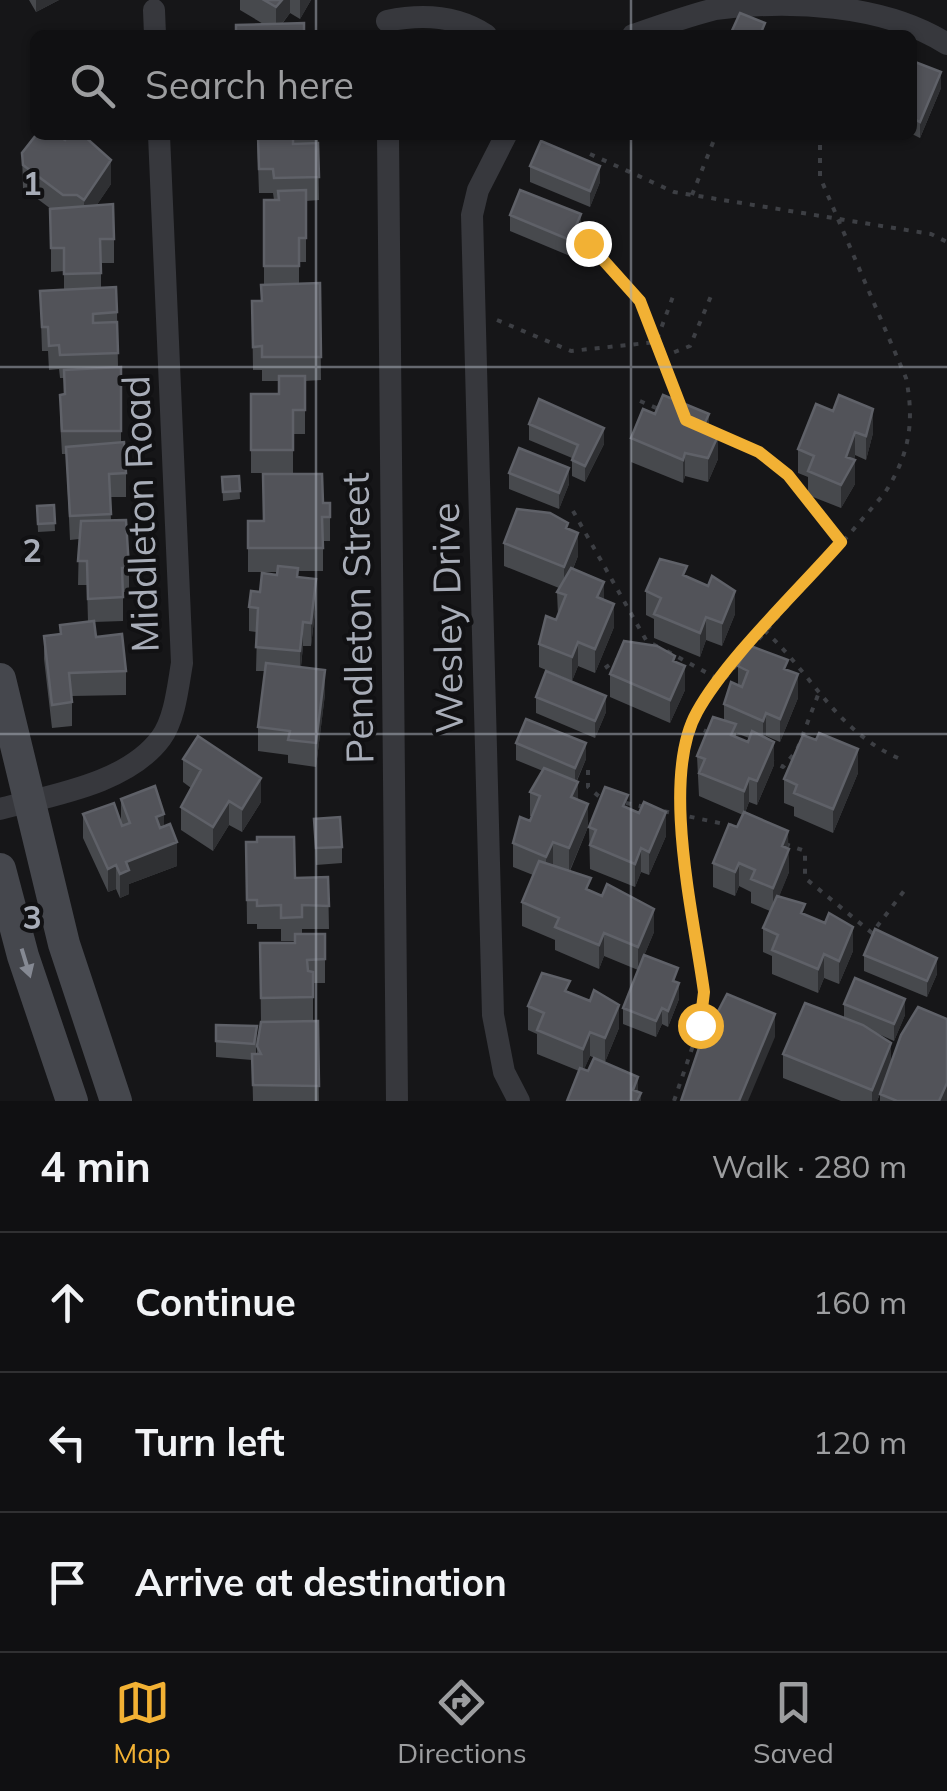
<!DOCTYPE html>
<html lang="en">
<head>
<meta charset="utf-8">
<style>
	:root { --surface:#101012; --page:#19191b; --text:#f1f3f6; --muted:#9c9d9f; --line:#303032; --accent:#f2b134 }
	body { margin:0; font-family:Mulish,sans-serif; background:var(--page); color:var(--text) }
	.stop { position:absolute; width:30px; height:30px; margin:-22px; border:8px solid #f2b134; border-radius:50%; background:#fff }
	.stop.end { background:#f2b134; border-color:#fff; box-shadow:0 2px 10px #0008 }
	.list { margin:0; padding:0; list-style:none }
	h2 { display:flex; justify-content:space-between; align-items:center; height:130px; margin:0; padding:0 40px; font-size:42px }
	h2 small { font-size:32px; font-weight:400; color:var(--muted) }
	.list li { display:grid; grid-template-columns:65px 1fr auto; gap:30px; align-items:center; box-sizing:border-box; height:140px; padding:0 40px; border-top:2px solid var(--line) }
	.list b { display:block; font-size:38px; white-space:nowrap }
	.list em { font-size:32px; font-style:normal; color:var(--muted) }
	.icon { flex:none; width:55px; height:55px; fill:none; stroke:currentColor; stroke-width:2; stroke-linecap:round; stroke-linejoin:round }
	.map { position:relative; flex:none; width:947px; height:1101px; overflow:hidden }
	.search { position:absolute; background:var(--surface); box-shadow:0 2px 8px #0004; left:30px; right:30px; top:30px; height:110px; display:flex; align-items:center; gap:25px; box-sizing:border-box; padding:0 35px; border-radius:15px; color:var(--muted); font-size:38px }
	.sheet { height:550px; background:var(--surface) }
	nav { display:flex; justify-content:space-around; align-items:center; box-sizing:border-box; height:140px; border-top:2px solid var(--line); background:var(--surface); font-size:28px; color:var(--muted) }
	nav a { display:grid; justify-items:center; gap:5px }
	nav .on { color:var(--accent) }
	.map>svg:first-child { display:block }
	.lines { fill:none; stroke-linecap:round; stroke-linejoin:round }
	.path { stroke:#3d3f44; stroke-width:4; stroke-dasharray:5 8; stroke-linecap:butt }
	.minor { stroke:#37383d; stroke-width:22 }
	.secondary { stroke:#45474d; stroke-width:32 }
	.wall { fill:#47494d; fill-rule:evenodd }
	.shaded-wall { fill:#2f3033 }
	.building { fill:#525359; stroke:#5f6168; stroke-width:2.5 }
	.oneway { fill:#858993 }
	.route { stroke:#f2b134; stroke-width:12 }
	.grid { fill:none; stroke:#a8adb8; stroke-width:2.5; stroke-opacity:0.55 }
	.labels { text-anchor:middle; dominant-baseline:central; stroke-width:8; stroke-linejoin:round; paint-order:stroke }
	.street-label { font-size:38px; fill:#a8adb8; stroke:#111113 }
	.grid-label { font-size:32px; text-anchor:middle; font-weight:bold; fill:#a8adb8; stroke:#111113; stroke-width:8; stroke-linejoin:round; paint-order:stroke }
</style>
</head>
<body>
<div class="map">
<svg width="947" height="1101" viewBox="0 0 947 1101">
	<rect width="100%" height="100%" fill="#161618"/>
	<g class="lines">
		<path class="path" d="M 590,154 L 674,192 L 931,234 L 947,242
			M 692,195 L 716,135
			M 587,243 L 641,301 L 679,402
			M 497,320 L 571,351 L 656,342 L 675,291
			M 662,357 L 690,346 L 711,296
			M 640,401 L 661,410
			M 707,429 L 759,452 L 789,475 L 841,542
			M 573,511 L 646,640 L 658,647
			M 764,630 C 815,677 837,734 905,761
			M 667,651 L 720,680
			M 605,668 L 618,659
			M 692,725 L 710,733
			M 769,760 L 783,767 L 797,750 L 818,695
			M 588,770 L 588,787 L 602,799
			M 626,803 L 738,827
			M 785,844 L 805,851 L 805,878 L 872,933 L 904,891
			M 674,1101 L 700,1025 L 704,992 L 677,786 L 695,713 L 884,494 C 909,456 915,423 906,378 L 820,177 L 820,135"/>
		<path class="minor" d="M 154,10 L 155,35
			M 387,21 C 421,14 456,15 486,35
			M 633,35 C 660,26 687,16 715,9 C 788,0 883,3 947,44
			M 388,135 L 397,1101
			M 506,135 L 478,190 L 472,215 L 493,1015 L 504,1072 L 519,1101
			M 0,809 C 52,795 127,784 161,738 C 175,719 178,686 182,663 L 159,135"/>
		<path class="secondary" d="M 0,679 L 64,944 L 116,1101
			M 0,869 L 23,956 L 72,1101"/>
	</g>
	<path class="wall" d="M 29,0 L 59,0 L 36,12 Z
		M 240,0 L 311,0 L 300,19 L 290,13 L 282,24 L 265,25 L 240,10 Z
		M 912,69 L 941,88 L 920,138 L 912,134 Z
		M 36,135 L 96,135 L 96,137 L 88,138 L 88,139 L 111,184 L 96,206 L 114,239 L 114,263 L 101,263 L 101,288 L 117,312 L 118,367 L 121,367 L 121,442 L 126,473 L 126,497 L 110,497 L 111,520 L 129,568 L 129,592 L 123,592 L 123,621 L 94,622 L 96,637 L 126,671 L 126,695 L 72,696 L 72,726 L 52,728 L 44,659 L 44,636 L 60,634 L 60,625 L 88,622 L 87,585 L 78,585 L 79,539 L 70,540 L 66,454 L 62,454 L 60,419 L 60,395 L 64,394 L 64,378 L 60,378 L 59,369 L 49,370 L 48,351 L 42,351 L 40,291 L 64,290 L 64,271 L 51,272 L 51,209 L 23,188 L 22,153 Z
		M 257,135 L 318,135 L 319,200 L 306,201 L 306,262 L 299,262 L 299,284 L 320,283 L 321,380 L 305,381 L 305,434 L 293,434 L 293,473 L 251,473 L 251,394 L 279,394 L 279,381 L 262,381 L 262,370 L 253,370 L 252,301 L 262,301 L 264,285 L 264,200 L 274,200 L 273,193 L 259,193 Z
		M 530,166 L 600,182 L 590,207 L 530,182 Z
		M 510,215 L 581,230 L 570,256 L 510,231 Z
		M 833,411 L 873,433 L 866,460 L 855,455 L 854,460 L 855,484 L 841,508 L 808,495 L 808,477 L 798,473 L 798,449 Z
		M 529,424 L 604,444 L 585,482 L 572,476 L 572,458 L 529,440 Z
		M 709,432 L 718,459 L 708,482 L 685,476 L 683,483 L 631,462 L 631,438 Z
		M 509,473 L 569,484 L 559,509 L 509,489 Z
		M 239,476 L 240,499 L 223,501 L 222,477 Z
		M 323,503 L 330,503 L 330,541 L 323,541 L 323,571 L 298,571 L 298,577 L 316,603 L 311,646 L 303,646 L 301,667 L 325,694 L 316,767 L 288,763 L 288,755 L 258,751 L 258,727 L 265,671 L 256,671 L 257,632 L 249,631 L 249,607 L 277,575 L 277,572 L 248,572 L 248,521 L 264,521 Z
		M 54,505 L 55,531 L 38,532 L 37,506 Z
		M 568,529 L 578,556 L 573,569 L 604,600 L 614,627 L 595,673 L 578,666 L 572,681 L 539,667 L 539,644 L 558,615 L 557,592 L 559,588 L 504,566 L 504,543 Z
		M 687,577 L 735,614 L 722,646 L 706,640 L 700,657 L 654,638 L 654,619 L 646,615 L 646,591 Z
		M 738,666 L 788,670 L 798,698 L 780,742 L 766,736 L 774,765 L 757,805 L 749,802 L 745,813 L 788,848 L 789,872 L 779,896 L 853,951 L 839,984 L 824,978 L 818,993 L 772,974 L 772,956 L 763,952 L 763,928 L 770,911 L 751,903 L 751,892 L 739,886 L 735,896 L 713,887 L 713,863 L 737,827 L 743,815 L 699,796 L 697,756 L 724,720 L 724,704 L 738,685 ZM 736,733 L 749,738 L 748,742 L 736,737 Z
		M 610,674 L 685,690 L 670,723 L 610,697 Z
		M 536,697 L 606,712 L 595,738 L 536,713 Z
		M 516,743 L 586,759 L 577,781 L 578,799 L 588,827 L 570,871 L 591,891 L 654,932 L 638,970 L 604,956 L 599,969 L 555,950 L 555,940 L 522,926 L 522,902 L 533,875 L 513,867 L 513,843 L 532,816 L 530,816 L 530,792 L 543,771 L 516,760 Z
		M 183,759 L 261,802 L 242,832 L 229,825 L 213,851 L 181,830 L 181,807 L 191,788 L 183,782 Z
		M 858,773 L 833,833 L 794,816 L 794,807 L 784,803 L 784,779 Z
		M 121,799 L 164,827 L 177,866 L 129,884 L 129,894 L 120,898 L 116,889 L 108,892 L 83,838 L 83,814 L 121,823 Z
		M 628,808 L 666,836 L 649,875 L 641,872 L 635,887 L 590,869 L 589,827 Z
		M 314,819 L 342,847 L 342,863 L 316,865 Z
		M 246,842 L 295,878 L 328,877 L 329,929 L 302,929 L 302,934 L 325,934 L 325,983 L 313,983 L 313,1021 L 261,1022 L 260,943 L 295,943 L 295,941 L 281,941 L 281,929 L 257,929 L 257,924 L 247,924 Z
		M 864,955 L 937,974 L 927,997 L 864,971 Z
		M 678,983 L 679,999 L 668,1027 L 662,1024 L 656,1037 L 623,1024 L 623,1008 Z
		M 844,1004 L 905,1015 L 894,1041 L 874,1032 L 891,1062 L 947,1101 L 880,1101 L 880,1094 L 877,1101 L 841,1101 L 783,1078 L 783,1054 L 844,1018 Z
		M 528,1006 L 619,1028 L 605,1062 L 590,1056 L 584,1069 L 638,1092 L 641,1101 L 579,1071 L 537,1054 L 537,1034 L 528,1030 Z
		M 318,1021 L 319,1101 L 253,1101 L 252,1060 L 216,1057 L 216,1025 L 257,1026 L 256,1054 L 257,1054 L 257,1046 Z"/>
	<path class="shaded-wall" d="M 36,0 L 59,0 L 36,12 Z
		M 282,0 L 290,0 L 290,13 L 276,31 L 276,7 Z
		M 300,0 L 311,0 L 300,19 Z
		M 941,72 L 941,88 L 920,138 L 920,122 Z
		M 111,160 L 111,184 L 84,224 L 84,200 Z
		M 600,166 L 600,182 L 590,207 L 590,191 Z
		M 581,214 L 581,230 L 570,256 L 570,240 Z
		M 873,409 L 873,433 L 866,460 L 866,436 Z
		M 709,414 L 709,437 L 702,429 Z
		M 604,428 L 604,444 L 585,482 L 585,466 Z
		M 855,432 L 855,455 L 850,470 L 855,460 L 855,484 L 841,508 L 841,485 L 846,457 Z
		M 718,436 L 718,459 L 708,482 L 708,458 Z
		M 685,453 L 685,476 L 683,483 L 683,460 Z
		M 569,468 L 569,484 L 559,509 L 559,493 Z
		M 578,533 L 578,556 L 564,590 L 564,567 Z
		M 316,579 L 316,603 L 311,646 L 311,623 Z
		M 604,582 L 604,605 L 597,597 Z
		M 735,591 L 735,614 L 722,646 L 722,623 Z
		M 614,604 L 614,627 L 595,673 L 595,649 Z
		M 706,617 L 706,640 L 700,657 L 700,633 Z
		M 303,622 L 303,646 L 300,674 L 300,651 Z
		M 578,642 L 578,666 L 572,681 L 572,657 Z
		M 685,666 L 685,690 L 670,723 L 670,700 Z
		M 325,670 L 325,694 L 316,767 L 316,743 Z
		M 798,674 L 798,698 L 780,742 L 780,719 Z
		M 606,696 L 606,712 L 595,738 L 595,721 Z
		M 766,713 L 766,736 L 763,744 L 763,721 Z
		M 774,742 L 774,765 L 757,805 L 757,781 Z
		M 586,743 L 586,759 L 575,784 L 575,768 Z
		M 858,749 L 858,773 L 833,833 L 833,809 Z
		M 261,778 L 261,802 L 242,832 L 242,809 Z
		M 749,778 L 749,802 L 744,815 L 744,791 Z
		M 578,782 L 578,805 L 571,797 Z
		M 229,801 L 229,825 L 213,851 L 213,827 Z
		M 588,804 L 588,827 L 569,872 L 569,848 Z
		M 666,812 L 666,836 L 649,875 L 649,852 Z
		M 164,814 L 164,838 L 156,817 Z
		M 788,831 L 789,872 L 773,912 L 773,888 L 782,846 Z
		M 177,842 L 177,866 L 129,884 L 129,894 L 120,898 L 120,874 L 126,862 Z
		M 553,842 L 553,865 L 546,881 L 546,857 Z
		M 641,848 L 641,872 L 635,887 L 635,864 Z
		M 739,863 L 739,886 L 735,896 L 735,872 Z
		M 116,865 L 116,889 L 108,892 L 108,869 Z
		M 654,909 L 654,932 L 638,970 L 638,947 Z
		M 853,927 L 853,951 L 839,984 L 839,961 Z
		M 604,933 L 604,956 L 599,969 L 599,945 Z
		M 824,954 L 824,978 L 818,993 L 818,969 Z
		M 937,958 L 937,974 L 927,997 L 927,981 Z
		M 679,983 L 679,999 L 668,1027 L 668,1011 Z
		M 905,999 L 905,1015 L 894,1041 L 894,1024 Z
		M 619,1005 L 619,1028 L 605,1062 L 605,1038 Z
		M 662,1008 L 662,1024 L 656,1037 L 656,1021 Z
		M 775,1014 L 775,1037 L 748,1101 L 739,1101 Z
		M 590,1032 L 590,1056 L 583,1072 L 583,1049 Z
		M 891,1043 L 891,1066 L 877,1101 L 872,1101 L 872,1090 Z
		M 638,1077 L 638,1098 L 641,1093 L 641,1101 L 633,1101 L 633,1090 Z
		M 947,1083 L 947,1101 L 939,1101 Z"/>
	<path class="building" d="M 264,0 L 282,0 L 276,7 Z
		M 740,13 L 765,23 L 760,35 L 730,35 Z
		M 304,23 L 304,35 L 236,35 L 236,25 Z
		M 915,62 L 941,72 L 920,122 L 912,118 L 912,69 Z
		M 36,135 L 58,135 L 65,140 L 69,135 L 83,135 L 111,160 L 84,200 L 77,195 L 63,195 L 23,165 L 22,153 Z
		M 258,135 L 318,135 L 318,137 L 293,137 L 293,144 L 318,143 L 319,177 L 274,178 L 273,169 L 259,169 Z
		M 541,141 L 600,166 L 590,191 L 530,166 Z
		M 306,190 L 306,238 L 299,238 L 299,266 L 264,266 L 264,200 L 279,200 L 278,191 Z
		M 520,190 L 581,214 L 570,240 L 510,215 Z
		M 113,204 L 114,239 L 100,239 L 101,273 L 64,274 L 64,248 L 51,248 L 50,209 Z
		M 320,283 L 321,357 L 262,357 L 262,346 L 253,347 L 252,301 L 262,301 L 261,285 Z
		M 116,287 L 117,312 L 93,314 L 93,323 L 117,322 L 118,353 L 60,355 L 59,345 L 49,346 L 48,327 L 42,327 L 40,291 Z
		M 121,367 L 121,431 L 62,431 L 60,395 L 65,394 L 64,370 Z
		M 279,376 L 305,376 L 305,410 L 293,410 L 293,450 L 251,450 L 251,394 L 279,394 Z
		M 663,395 L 709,414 L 702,429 L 718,436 L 708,458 L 685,453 L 683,460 L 631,438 L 643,409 L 655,414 Z
		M 839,395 L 873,409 L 866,436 L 855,432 L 846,457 L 855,460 L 841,485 L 808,471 L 814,456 L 798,449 L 816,404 L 833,411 Z
		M 539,399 L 604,428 L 585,466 L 572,460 L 578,445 L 529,424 Z
		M 124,442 L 126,473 L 109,474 L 111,514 L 70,516 L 66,447 Z
		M 519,448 L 569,468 L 559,493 L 509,473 Z
		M 263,474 L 322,474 L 323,503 L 330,503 L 330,517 L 322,517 L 323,548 L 248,548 L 248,521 L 264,521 Z
		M 239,476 L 240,491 L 223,492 L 222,477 Z
		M 54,505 L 55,523 L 38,524 L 37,506 Z
		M 517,509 L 550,513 L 568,523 L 566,528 L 578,533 L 564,567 L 504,543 Z
		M 126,520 L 129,568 L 122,568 L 123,597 L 88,599 L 87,561 L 78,561 L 81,521 Z
		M 660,559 L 687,566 L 683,575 L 708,586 L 712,576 L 735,591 L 722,623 L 706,617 L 700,633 L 654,614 L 661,598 L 646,591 Z
		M 278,566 L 298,568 L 297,577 L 316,579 L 311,623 L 303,622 L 300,651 L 256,647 L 258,608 L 249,607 L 251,591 L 260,592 L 262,573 L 277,575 Z
		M 571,568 L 604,582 L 597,597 L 614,604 L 595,649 L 578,642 L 572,657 L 539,644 L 546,616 L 556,620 L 566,595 L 557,592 Z
		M 94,621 L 96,637 L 122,634 L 126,671 L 69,673 L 72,702 L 52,705 L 44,636 L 61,634 L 60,625 Z
		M 624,641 L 657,646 L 675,656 L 673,661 L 685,666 L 670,700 L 610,674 Z
		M 748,645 L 788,660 L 784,669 L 798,674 L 780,719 L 766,713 L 763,721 L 724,704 L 731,682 L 742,687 L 748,671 L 738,666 Z
		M 266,663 L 325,670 L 316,743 L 288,740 L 290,731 L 258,727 Z
		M 546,671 L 606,696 L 595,721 L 536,697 Z
		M 713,717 L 736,724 L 731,735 L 748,742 L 752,731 L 774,742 L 757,781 L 749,778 L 744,791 L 699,773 L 705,759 L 697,756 Z
		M 526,719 L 586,743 L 575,768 L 516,743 Z
		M 819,733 L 858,749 L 833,809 L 794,793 L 797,785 L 784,779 L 803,735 L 816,740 Z
		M 198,736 L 261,778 L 242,809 L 229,801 L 213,827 L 181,807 L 201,770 L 183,759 Z
		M 544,768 L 578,782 L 571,797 L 588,804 L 569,848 L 553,842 L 546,857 L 513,843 L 520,817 L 530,821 L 540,796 L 530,792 Z
		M 155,786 L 164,814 L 156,817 L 160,828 L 170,824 L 177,842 L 126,862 L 129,870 L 120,874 L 116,865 L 108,869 L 83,814 L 114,803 L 122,826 L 130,823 L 121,799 Z
		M 605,787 L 628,795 L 623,806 L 639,813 L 644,802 L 666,812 L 649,852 L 641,848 L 635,864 L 590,845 L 596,830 L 589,827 Z
		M 744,812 L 788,831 L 782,846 L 789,849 L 773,888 L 751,879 L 755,870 L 739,863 L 735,872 L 713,863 L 729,824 L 737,827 Z
		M 340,817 L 342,847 L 316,848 L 314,819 Z
		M 257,837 L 294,837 L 295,878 L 328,877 L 329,906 L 302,905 L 302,917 L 281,918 L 281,905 L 257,906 L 257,900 L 247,900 L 246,842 L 257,842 Z
		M 539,861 L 591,878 L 586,889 L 602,896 L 607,884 L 654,909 L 638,947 L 604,933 L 599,945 L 555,927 L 559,918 L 522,902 Z
		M 777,896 L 805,904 L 801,913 L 825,923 L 829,913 L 853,927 L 839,961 L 824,954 L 818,969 L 772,950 L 778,935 L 763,928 Z
		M 875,929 L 937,958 L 927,981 L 864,955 Z
		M 295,934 L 325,934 L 325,959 L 307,960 L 308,971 L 313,972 L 313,997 L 261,998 L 260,943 L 295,943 Z
		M 644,955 L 678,968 L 673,981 L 679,983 L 668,1011 L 662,1008 L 656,1021 L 623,1008 Z
		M 542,973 L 570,981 L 565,991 L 590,1001 L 594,990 L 619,1005 L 605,1038 L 590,1032 L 583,1049 L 537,1030 L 544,1013 L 528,1006 Z
		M 855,978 L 905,999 L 894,1024 L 844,1004 Z
		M 727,994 L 775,1014 L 739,1101 L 681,1101 L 699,1048 Z
		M 805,1003 L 863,1025 L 891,1043 L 872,1090 L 783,1054 Z
		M 918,1007 L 947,1019 L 947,1083 L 939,1101 L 897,1101 L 880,1094 L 901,1035 Z
		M 318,1021 L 319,1086 L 253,1085 L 252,1054 L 261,1054 L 257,1046 L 261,1022 Z
		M 216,1025 L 257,1026 L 254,1044 L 216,1041 Z
		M 594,1058 L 638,1077 L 633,1090 L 641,1093 L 637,1101 L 567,1101 L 580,1068 L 588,1071 Z"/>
	<defs><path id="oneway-solid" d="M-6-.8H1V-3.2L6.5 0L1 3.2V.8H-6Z" transform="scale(2.5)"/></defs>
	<use class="oneway" href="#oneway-solid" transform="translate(26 963) rotate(73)"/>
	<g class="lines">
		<path class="route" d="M 588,243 L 640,301 L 686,420 L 759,452 L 788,475 L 841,542 C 799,590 726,659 697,712 C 660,778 694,917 704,992 L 700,1025"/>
	</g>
	<path class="grid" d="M 316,0 L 316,35M 631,0 L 631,35M 316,135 L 316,1101M 631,135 L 631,1101M 0,367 L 947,367M 0,734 L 947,734"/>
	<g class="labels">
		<g class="street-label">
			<text transform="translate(140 514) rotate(-92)">Middleton Road</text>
			<text transform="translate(357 618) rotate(-91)">Pendleton Street</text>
			<text transform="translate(447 618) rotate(-91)">Wesley Drive</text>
		</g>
	</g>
	<g class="grid-label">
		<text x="32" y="195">1</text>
		<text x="32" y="562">2</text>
		<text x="32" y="929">3</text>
	</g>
</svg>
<div class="stop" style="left:700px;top:1025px"></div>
<div class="stop end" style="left:588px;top:243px"></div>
<div class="search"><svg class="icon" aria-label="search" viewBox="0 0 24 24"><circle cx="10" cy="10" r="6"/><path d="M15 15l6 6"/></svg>Search here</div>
</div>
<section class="sheet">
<h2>4 min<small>Walk · 280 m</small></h2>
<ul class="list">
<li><svg class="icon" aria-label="ahead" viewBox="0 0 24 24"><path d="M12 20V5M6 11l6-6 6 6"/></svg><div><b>Continue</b></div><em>160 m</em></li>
<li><svg class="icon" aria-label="left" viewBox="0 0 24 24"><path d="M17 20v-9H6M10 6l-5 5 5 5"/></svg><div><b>Turn left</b></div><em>120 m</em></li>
<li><svg class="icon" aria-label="arrive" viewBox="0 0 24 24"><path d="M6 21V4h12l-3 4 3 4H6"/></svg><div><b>Arrive at destination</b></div></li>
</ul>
</section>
<nav>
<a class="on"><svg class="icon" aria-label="map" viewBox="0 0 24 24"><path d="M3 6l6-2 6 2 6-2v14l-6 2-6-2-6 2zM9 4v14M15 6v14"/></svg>Map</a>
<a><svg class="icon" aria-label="directions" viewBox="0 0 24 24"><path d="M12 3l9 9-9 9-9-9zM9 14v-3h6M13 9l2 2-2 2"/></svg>Directions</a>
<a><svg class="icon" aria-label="saved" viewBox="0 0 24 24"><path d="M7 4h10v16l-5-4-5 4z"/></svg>Saved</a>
</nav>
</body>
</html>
